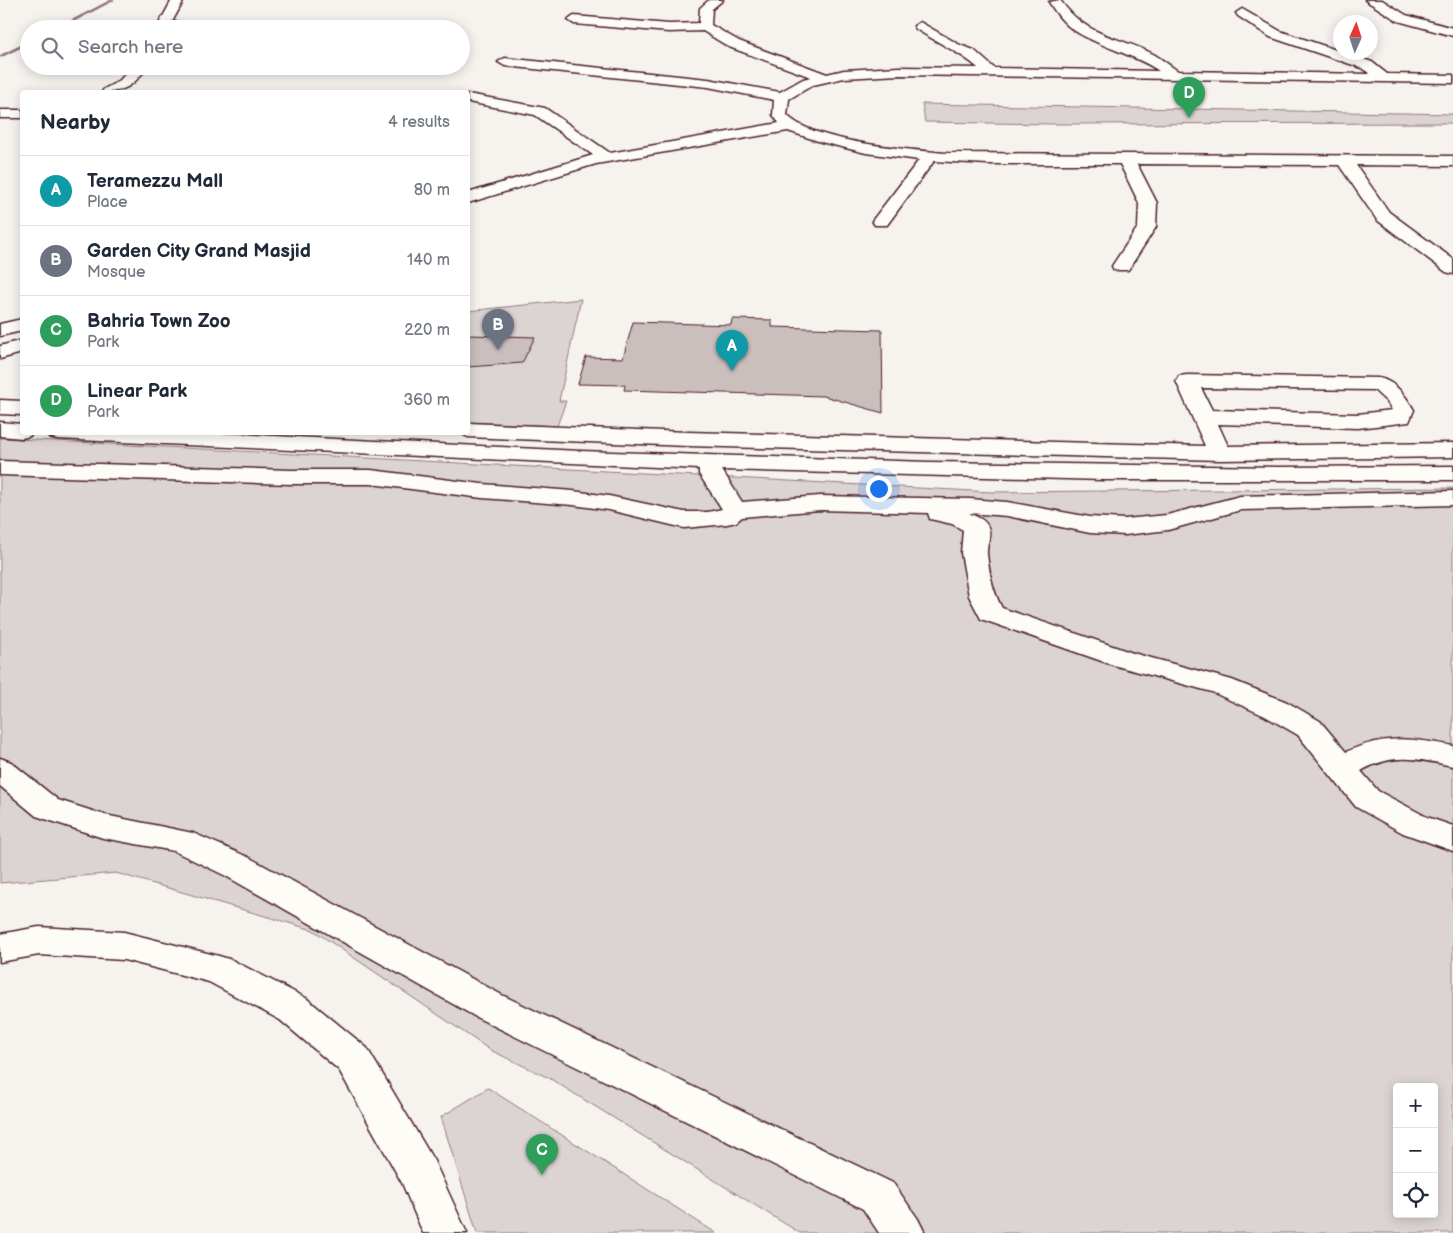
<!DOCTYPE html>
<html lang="en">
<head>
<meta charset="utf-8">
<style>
	:root { --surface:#fff; --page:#f2f2f3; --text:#1f2937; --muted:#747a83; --line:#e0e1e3; --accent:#4a1f2b }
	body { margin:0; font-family:"Balsamiq Sans",sans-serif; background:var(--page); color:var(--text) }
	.controls { position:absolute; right:15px; bottom:15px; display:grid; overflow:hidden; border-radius:5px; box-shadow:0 2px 12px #0003 }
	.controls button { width:45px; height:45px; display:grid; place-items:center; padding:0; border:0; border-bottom:1px solid var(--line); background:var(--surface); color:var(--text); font:25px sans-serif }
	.compass { position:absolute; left:1333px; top:15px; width:45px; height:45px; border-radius:50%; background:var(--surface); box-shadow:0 2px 12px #0003; rotate:3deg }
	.you { position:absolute; left:878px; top:488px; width:18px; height:18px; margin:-12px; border:4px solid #fff; border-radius:50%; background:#1a73e8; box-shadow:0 0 0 8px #1a73e833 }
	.badge { display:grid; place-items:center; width:32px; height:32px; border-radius:50%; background:var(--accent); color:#fff; font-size:16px; font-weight:700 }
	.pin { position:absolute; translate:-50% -41px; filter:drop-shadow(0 1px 2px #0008) }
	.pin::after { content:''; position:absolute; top:26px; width:18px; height:15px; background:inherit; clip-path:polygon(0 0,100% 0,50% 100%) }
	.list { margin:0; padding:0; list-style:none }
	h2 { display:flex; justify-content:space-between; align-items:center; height:65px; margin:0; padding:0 20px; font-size:21px }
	h2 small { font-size:16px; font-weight:400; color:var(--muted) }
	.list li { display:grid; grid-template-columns:32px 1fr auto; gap:15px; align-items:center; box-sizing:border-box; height:70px; padding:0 20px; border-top:1px solid var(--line) }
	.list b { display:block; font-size:19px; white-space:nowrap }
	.list p { margin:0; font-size:16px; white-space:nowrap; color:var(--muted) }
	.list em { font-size:16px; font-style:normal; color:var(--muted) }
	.icon { flex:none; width:28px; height:28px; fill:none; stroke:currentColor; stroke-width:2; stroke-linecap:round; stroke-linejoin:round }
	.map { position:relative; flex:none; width:1453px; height:1233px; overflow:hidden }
	.search { position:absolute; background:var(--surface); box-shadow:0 2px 12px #0003; left:20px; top:20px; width:450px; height:55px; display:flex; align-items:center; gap:12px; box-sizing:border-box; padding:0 18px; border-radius:28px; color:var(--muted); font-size:19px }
	.panel { position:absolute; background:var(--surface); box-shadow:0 2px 12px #0003; left:20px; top:90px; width:450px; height:345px; border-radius:5px }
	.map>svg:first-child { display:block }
	.green { fill:#dcd4d2; stroke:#937a7e; fill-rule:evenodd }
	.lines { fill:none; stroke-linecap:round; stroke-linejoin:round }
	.stream { fill:#8e7378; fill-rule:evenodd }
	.building { fill:#cbbfbe; stroke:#4a1f2b }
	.minor-casing { stroke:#4a1f2b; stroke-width:3 }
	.minor { fill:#fdfcf7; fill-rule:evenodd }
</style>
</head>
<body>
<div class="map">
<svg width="1453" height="1233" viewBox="0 0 1453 1233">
	<rect width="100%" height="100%" fill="#f6f3ef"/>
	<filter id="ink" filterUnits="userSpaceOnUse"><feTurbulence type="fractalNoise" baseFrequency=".02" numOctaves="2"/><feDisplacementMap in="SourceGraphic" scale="10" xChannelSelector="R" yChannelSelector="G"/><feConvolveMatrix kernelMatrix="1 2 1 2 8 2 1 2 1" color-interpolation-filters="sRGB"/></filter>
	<g filter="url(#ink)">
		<path class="green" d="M 922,104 L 1453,114 L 1453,123 L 1053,124 L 925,122 Z
			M 581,299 L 559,401 L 566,401 L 557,426 L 468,422 L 468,311 Z
			M 0,438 L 991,492 L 1453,488 L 1453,1233 L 800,1233 L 549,1078 L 490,1050 L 313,930 L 116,873 L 0,883 ZM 1397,1087 L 1434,1087 L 1434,1214 L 1397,1214 Z
			M 488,1088 L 716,1233 L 477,1233 L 441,1117 Z"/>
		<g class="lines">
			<path class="stream" d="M 110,0 L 115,0 L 60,29 L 54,29 Z
				M 29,41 L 29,44 L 0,58 L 0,55 Z"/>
		</g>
		<path class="building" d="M 732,319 L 772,320 L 772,327 L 882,330 L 883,413 L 824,396 L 624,390 L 625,385 L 578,384 L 586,357 L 623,358 L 633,322 L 731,325 Z
			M 468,335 L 535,337 L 522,363 L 468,367 Z"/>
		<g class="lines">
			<defs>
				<path id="minor" d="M 172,0 L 184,0 L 172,22 L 257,25 L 263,29 L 156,29 Z
					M 709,0 L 723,0 L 712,9 L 711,25 L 739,41 L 827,74 L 844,70 L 899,67 L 978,68 C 960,52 936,42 916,29 L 914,26 L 920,22 L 960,45 L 974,50 L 994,68 L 1159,71 C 1134,53 1081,42 1063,21 C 1057,15 1053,8 1049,2 L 1060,0 C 1088,39 1118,35 1155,55 C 1163,60 1170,66 1178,71 L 1370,74 L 1362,68 L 1270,37 L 1238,16 L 1236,13 L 1242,9 L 1280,31 L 1372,62 L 1387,74 L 1453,75 L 1453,83 L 899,75 L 844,78 L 813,85 L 789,99 L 787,115 C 811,142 911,150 947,153 L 1453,156 L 1453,166 L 1356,165 L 1389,212 L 1453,259 L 1453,274 L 1446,272 L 1377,220 L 1339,165 L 1137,164 L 1157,203 L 1156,227 L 1128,270 L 1114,270 L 1112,266 L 1138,227 L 1139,203 L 1120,164 L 988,164 L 934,161 L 887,225 L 875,225 L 872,221 L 919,160 L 866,153 L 821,142 L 788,131 L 596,164 L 468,203 L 468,193 L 593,155 L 535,115 L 468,102 L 468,94 L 545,108 L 610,153 L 779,123 L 773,115 L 774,100 L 708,87 L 505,66 L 498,62 L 505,58 L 708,79 L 780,92 L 803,79 L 811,77 L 729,47 L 703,31 L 669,32 L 574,24 L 568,20 L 574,16 L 669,24 L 699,23 L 700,8 Z
					M 1365,0 L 1382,0 L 1406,15 L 1453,28 L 1453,36 L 1398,21 Z
					M 133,66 L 148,66 C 134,85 126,92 102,92 L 104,89 L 119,81 Z
					M 0,110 L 22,110 L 22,118 L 0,118 Z
					M 22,319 L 22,331 L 0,336 L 0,324 Z
					M 22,340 L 22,353 L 0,359 L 0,346 Z
					M 1187,375 L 1379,378 C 1396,382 1406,396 1414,410 L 1409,422 L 1358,428 L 1218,424 L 1228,446 L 1453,443 L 1453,457 L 1220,460 L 688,446 L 468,437 L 458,432 L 468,432 L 468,423 L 688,432 L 1205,446 L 1176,381 L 1179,376 ZM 1201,388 L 1374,390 L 1387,402 L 1392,410 L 1358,414 L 1212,410 Z
					M 0,400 L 22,401 L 22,415 L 0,414 Z
					M 0,422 L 22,424 L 22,432 L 32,432 L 30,436 L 22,438 L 0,436 Z
					M 46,432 L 194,432 L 580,451 L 929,462 L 1278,467 L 1453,466 L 1453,480 L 1104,480 L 722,470 L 742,502 L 820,496 L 970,499 L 1007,502 L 1090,517 L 1125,519 L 1167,515 L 1240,496 L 1453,491 L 1453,505 L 1241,510 L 1168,530 L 1125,535 L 1090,533 L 1007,516 L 969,513 C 976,517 985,519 988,527 C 992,536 986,545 987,554 C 989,572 993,592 1002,608 L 1133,653 L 1232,680 L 1287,702 L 1320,721 L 1346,752 C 1385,734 1412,738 1453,746 L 1453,766 C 1418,759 1394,752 1361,771 L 1378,791 L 1427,817 L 1453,826 L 1453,851 L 1403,833 L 1356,807 L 1298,735 L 1265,716 L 1212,692 L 1113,665 L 981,619 L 969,596 L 961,553 L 963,530 L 952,524 L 930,519 L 928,513 L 820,510 L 742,517 L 736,522 L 727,524 L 684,528 L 609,510 L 573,505 L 482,498 L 371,484 L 292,484 L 0,475 L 0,461 L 292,470 L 371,470 L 482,484 L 573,491 L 609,496 L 684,512 L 708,512 L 722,509 L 699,474 L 699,469 L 57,439 L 49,437 Z
					M 0,758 L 11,762 L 58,800 L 105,815 L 193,833 L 248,857 L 502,995 L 893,1183 L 918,1219 L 925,1233 L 879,1233 L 863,1209 L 476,1017 L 224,875 L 174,851 L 103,838 L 36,816 L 0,786 Z
					M 39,927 L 124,932 L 219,956 L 232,960 L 306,998 L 367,1048 L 434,1161 L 467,1233 L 423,1233 L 402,1183 L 339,1070 L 280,1020 L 209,982 L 124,960 L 39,955 L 0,962 L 0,934 Z"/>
			</defs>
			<use href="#minor" class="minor-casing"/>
			<use href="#minor" class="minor"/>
		</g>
	</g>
</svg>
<div class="controls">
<button>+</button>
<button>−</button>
<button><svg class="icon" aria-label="locate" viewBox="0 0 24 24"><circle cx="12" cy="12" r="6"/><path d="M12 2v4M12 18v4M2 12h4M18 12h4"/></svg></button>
</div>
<svg class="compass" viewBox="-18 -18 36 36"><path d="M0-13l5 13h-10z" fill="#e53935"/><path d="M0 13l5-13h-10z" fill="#747a83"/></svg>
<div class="you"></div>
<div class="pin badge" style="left:732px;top:371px;background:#0f9aa8">A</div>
<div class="pin badge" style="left:498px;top:350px;background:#6b7280">B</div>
<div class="pin badge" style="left:542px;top:1175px;background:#2e9e5b">C</div>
<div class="pin badge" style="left:1189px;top:118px;background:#2e9e5b">D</div>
<div class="search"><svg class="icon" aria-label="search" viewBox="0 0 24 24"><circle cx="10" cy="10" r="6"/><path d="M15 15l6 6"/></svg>Search here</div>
<section class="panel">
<h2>Nearby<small>4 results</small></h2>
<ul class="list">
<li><span class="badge" style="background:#0f9aa8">A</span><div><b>Teramezzu Mall</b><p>Place</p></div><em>80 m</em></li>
<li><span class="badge" style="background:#6b7280">B</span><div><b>Garden City Grand Masjid</b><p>Mosque</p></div><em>140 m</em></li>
<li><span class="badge" style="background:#2e9e5b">C</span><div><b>Bahria Town Zoo</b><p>Park</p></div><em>220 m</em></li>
<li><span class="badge" style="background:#2e9e5b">D</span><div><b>Linear Park</b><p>Park</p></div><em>360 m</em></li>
</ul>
</section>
</div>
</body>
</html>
